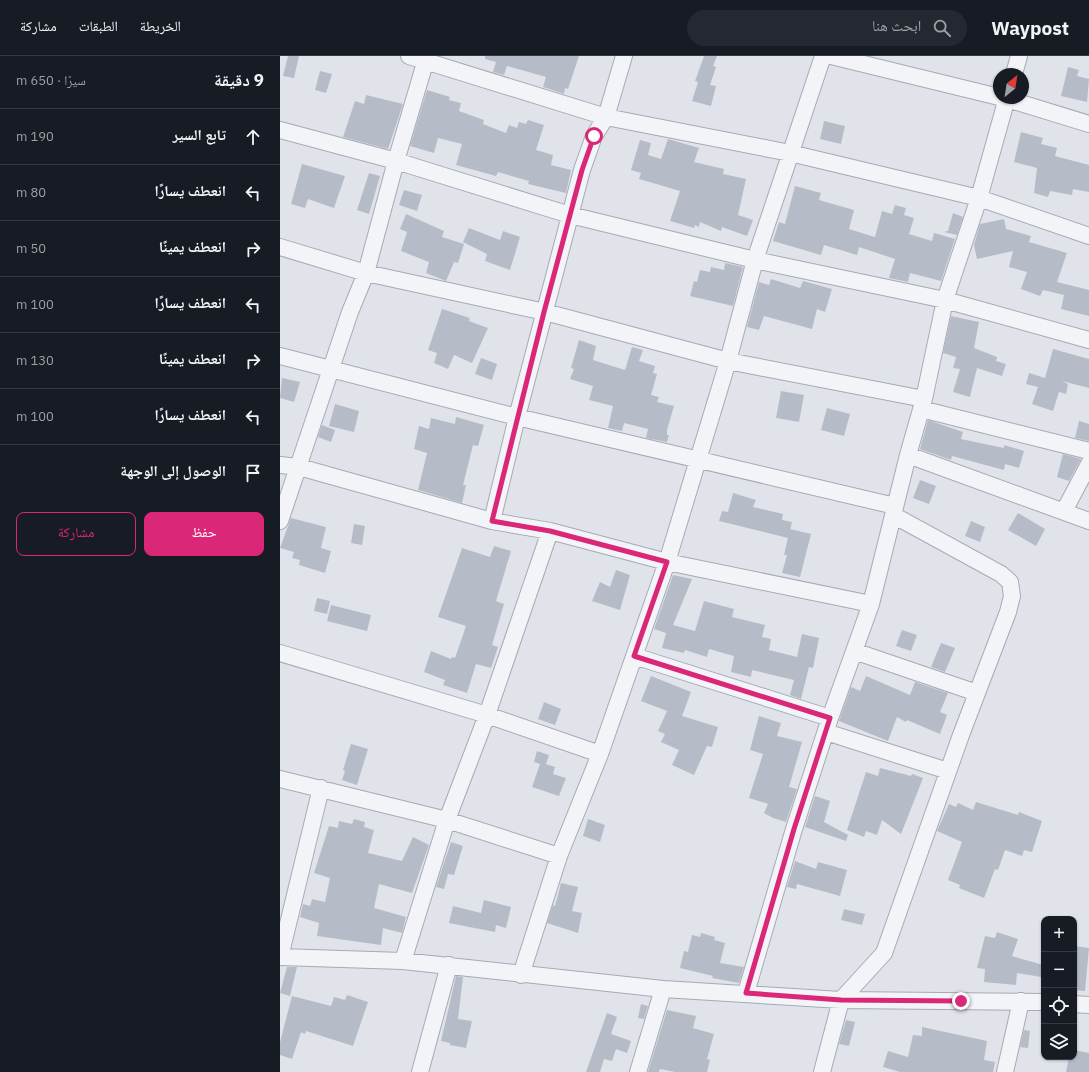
<!DOCTYPE html>
<html lang="ar">
<head>
<meta charset="utf-8">
<style>
	:root { --surface:#171b24; --page:#242831; --text:#f1f3f6; --muted:#9ea1a6; --line:#363941; --accent:#db2777 }
	body { margin:0; font-family:"IBM Plex Sans","Noto Naskh Arabic",sans-serif; background:var(--page); color:var(--text); direction:rtl }
	.controls { position:absolute; right:12px; bottom:12px; display:grid; overflow:hidden; border-radius:8px; box-shadow:0 1px 3px #0004 }
	.controls button { width:36px; height:36px; display:grid; place-items:center; padding:0; border:0; border-bottom:1px solid var(--line); background:var(--surface); color:var(--text); font:20px sans-serif }
	.compass { position:absolute; left:713px; top:12px; width:36px; height:36px; border-radius:50%; background:var(--surface); box-shadow:0 1px 3px #0004; rotate:30deg }
	.stop { position:absolute; width:12px; height:12px; margin:-9px; border:3px solid #db2777; border-radius:50%; background:#fff }
	.stop.end { background:#db2777; border-color:#fff; box-shadow:0 1px 4px #0008 }
	.list { margin:0; padding:0; list-style:none }
	h2 { display:flex; justify-content:space-between; align-items:center; height:52px; margin:0; padding:0 16px; font-size:17px }
	h2 small { font-size:13px; font-weight:400; color:var(--muted) }
	.list li { display:grid; grid-template-columns:26px 1fr auto; gap:12px; align-items:center; box-sizing:border-box; height:56px; padding:0 16px; border-top:1px solid var(--line) }
	.list b { display:block; font-size:15px; white-space:nowrap }
	.list em { font-size:13px; font-style:normal; color:var(--muted) }
	.actions { display:flex; gap:8px; padding:12px 16px }
	.actions a { flex:1; padding:9px 0; border:1px solid var(--accent); border-radius:8px; text-align:center; font-size:14px; color:var(--accent) }
	.actions .main { background:var(--accent); color:#fff }
	.icon { flex:none; width:22px; height:22px; fill:none; stroke:currentColor; stroke-width:2; stroke-linecap:round; stroke-linejoin:round }
	.map { position:relative; flex:none; width:809px; height:1016px; overflow:hidden; direction:ltr }
	header { display:flex; align-items:center; gap:24px; box-sizing:border-box; height:56px; padding:0 20px; background:var(--surface); border-bottom:1px solid var(--line) }
	header strong { font-size:19px }
	nav { display:flex; gap:22px; margin-inline-start:auto; font-size:14px }
	.search { width:280px; height:36px; background:var(--page); display:flex; align-items:center; gap:10px; box-sizing:border-box; padding:0 14px; border-radius:22px; color:var(--muted); font-size:15px }
	main { display:flex }
	aside { flex:1; background:var(--surface) }
	.map>svg:first-child { display:block }
	.building { fill:#b6bcc7 }
	.lines { fill:none; stroke-linecap:round; stroke-linejoin:round }
	.minor-casing { stroke:#a5aab4; stroke-width:18 }
	.minor { stroke:#f3f4f8; stroke-width:16 }
	.route { stroke:#db2777; stroke-width:5 }
</style>
</head>
<body>
<header>
<strong>Waypost</strong>
<div class="search"><svg class="icon" aria-label="search" viewBox="0 0 24 24"><circle cx="10" cy="10" r="6"/><path d="M15 15l6 6"/></svg>ابحث هنا</div>
<nav><a>الخريطة</a><a>الطبقات</a><a>مشاركة</a></nav>
</header>
<main>
<div class="map">
<svg width="809" height="1016" viewBox="0 0 809 1016">
	<rect width="100%" height="100%" fill="#e0e3ea"/>
	<path class="building" d="M 8,0 L 19,0 L 14,22 L 3,20 Z
		M 205,0 L 299,0 L 288,33 L 285,32 L 284,38 L 263,31 L 266,21 L 227,10 L 224,19 L 213,16 L 216,6 L 205,3 Z
		M 424,0 L 437,0 L 433,10 L 436,11 L 430,29 L 436,30 L 431,50 L 412,45 L 418,26 L 415,25 Z
		M 788,11 L 799,14 L 797,20 L 809,23 L 807,46 L 781,40 Z
		M 40,15 L 52,18 L 46,37 L 35,34 Z
		M 147,34 L 170,41 L 169,44 L 181,47 L 179,55 L 204,64 L 203,68 L 226,77 L 229,69 L 237,72 L 239,66 L 246,68 L 248,64 L 264,69 L 256,94 L 273,99 L 271,109 L 291,114 L 286,137 L 248,128 L 249,125 L 218,116 L 216,120 L 176,109 L 182,88 L 158,82 L 154,97 L 130,90 Z
		M 86,39 L 123,48 L 108,93 L 63,81 L 75,45 L 84,48 Z
		M 544,65 L 565,70 L 561,88 L 540,83 Z
		M 741,76 L 763,82 L 761,88 L 777,92 L 775,100 L 809,109 L 809,136 L 793,133 L 792,139 L 770,135 L 768,141 L 754,137 L 757,112 L 734,106 Z
		M 388,83 L 419,92 L 414,106 L 444,113 L 443,118 L 466,123 L 458,159 L 473,164 L 467,180 L 442,171 L 441,175 L 420,166 L 419,171 L 415,169 L 414,172 L 390,165 L 400,135 L 359,123 L 361,117 L 351,114 L 360,84 L 371,87 L 368,99 L 381,103 Z
		M 22,108 L 65,120 L 54,152 L 28,143 L 25,152 L 11,148 Z
		M 89,117 L 100,120 L 89,158 L 77,154 Z
		M 515,130 L 541,137 L 539,144 L 574,154 L 569,173 L 595,181 L 602,155 L 612,158 L 615,149 L 626,152 L 624,159 L 634,162 L 629,178 L 652,185 L 654,177 L 675,183 L 661,225 L 630,217 L 628,226 L 609,222 L 615,203 L 579,191 L 577,199 L 544,189 L 541,199 L 493,185 L 499,166 L 505,168 Z
		M 124,134 L 142,139 L 137,155 L 119,149 Z
		M 673,157 L 683,161 L 677,179 L 664,176 L 668,175 Z
		M 126,158 L 164,175 L 162,181 L 184,188 L 178,207 L 174,206 L 166,225 L 146,217 L 149,206 L 121,195 L 127,176 L 120,173 Z
		M 724,163 L 726,173 L 751,180 L 749,186 L 787,197 L 777,226 L 809,234 L 809,260 L 781,253 L 784,239 L 763,234 L 760,240 L 741,233 L 747,216 L 729,211 L 733,195 L 697,203 L 694,189 L 700,168 Z
		M 189,172 L 220,184 L 223,175 L 240,181 L 230,214 L 205,205 L 207,198 L 183,186 Z
		M 445,207 L 463,211 L 453,250 L 410,240 L 414,225 L 417,226 L 420,214 L 430,216 L 431,211 L 444,214 Z
		M 491,223 L 520,232 L 523,225 L 552,233 L 545,256 L 537,253 L 532,273 L 484,260 L 479,274 L 467,271 L 479,226 L 489,229 Z
		M 162,253 L 190,262 L 189,265 L 208,272 L 192,307 L 174,299 L 168,313 L 154,307 L 157,297 L 148,294 Z
		M 671,260 L 699,266 L 694,292 L 717,301 L 716,305 L 726,308 L 722,320 L 697,312 L 690,341 L 673,336 L 680,313 L 673,312 L 676,301 L 663,297 Z
		M 299,284 L 316,290 L 313,304 L 345,314 L 352,291 L 363,294 L 359,305 L 375,310 L 373,317 L 377,318 L 371,339 L 379,341 L 377,346 L 394,350 L 387,374 L 387,379 L 389,379 L 387,386 L 366,382 L 368,373 L 344,367 L 342,375 L 328,372 L 333,350 L 309,344 L 313,330 L 290,323 L 294,313 L 291,312 Z
		M 773,293 L 809,303 L 809,332 L 782,325 L 788,328 L 786,338 L 779,336 L 773,355 L 752,348 L 758,331 L 746,328 L 749,317 L 765,322 Z
		M 201,302 L 217,308 L 212,324 L 195,318 Z
		M 2,322 L 20,326 L 14,346 L 0,342 Z
		M 501,335 L 524,339 L 519,366 L 496,362 Z
		M 55,348 L 79,355 L 74,376 L 49,370 Z
		M 547,352 L 570,358 L 564,380 L 541,374 Z
		M 176,361 L 204,369 L 198,390 L 193,389 L 183,429 L 186,429 L 182,447 L 138,434 L 147,397 L 134,393 L 139,370 L 149,373 L 151,362 L 175,368 Z
		M 648,364 L 683,376 L 681,383 L 724,392 L 724,389 L 744,395 L 739,412 L 725,408 L 724,414 L 672,400 L 671,404 L 640,393 Z
		M 799,365 L 809,368 L 809,385 L 795,382 Z
		M 42,369 L 55,374 L 51,386 L 38,381 Z
		M 783,398 L 801,403 L 789,425 L 777,421 Z
		M 640,424 L 656,430 L 649,448 L 633,442 Z
		M 453,437 L 476,444 L 473,451 L 503,458 L 502,464 L 512,466 L 508,482 L 439,465 L 442,455 L 448,456 Z
		M 738,457 L 765,473 L 756,490 L 728,474 Z
		M 11,462 L 46,471 L 41,492 L 51,495 L 45,517 L 19,509 L 20,504 L 12,502 L 14,496 L 0,492 Z
		M 691,465 L 705,471 L 700,486 L 685,480 Z
		M 74,468 L 85,470 L 82,489 L 71,487 Z
		M 510,473 L 531,478 L 520,521 L 502,517 L 507,499 L 504,499 Z
		M 214,490 L 231,495 L 216,545 L 224,548 L 212,589 L 218,591 L 211,612 L 196,608 L 187,637 L 163,629 L 165,624 L 144,616 L 151,595 L 171,603 L 172,601 L 175,602 L 186,570 L 158,561 L 182,492 L 210,501 Z
		M 336,514 L 350,519 L 340,554 L 312,545 L 320,526 L 330,531 Z
		M 393,519 L 412,523 L 393,569 L 415,575 L 424,545 L 454,553 L 452,561 L 485,569 L 482,581 L 491,583 L 489,594 L 517,601 L 522,578 L 539,582 L 533,612 L 529,611 L 521,643 L 510,639 L 514,624 L 472,614 L 471,621 L 451,616 L 454,600 L 429,593 L 427,601 L 405,594 L 404,597 L 382,592 L 386,577 L 374,573 Z
		M 37,542 L 50,545 L 47,558 L 34,555 Z
		M 51,549 L 91,559 L 87,575 L 47,565 Z
		M 622,574 L 637,579 L 631,595 L 616,590 Z
		M 661,587 L 675,592 L 665,616 L 651,611 Z
		M 371,620 L 411,636 L 402,660 L 438,671 L 432,691 L 427,690 L 414,719 L 392,709 L 399,694 L 381,686 L 385,678 L 378,675 L 387,655 L 361,645 Z
		M 586,620 L 630,639 L 635,626 L 668,637 L 660,656 L 667,659 L 660,678 L 627,664 L 626,666 L 617,661 L 608,685 L 559,665 L 571,631 L 580,635 Z
		M 264,646 L 281,653 L 275,669 L 258,663 Z
		M 479,660 L 501,667 L 497,680 L 522,686 L 509,731 L 517,733 L 506,766 L 493,762 L 484,757 L 488,748 L 469,742 L 483,698 L 470,694 Z
		M 71,688 L 88,693 L 77,729 L 62,724 L 65,715 L 63,714 Z
		M 257,695 L 269,699 L 266,708 L 275,711 L 273,718 L 286,722 L 279,740 L 252,731 L 260,708 L 254,706 Z
		M 600,712 L 631,720 L 632,718 L 643,722 L 621,778 L 602,764 L 597,779 L 586,775 L 584,781 L 567,774 L 586,716 L 598,720 Z
		M 535,740 L 550,745 L 544,766 L 568,779 L 566,785 L 525,771 Z
		M 696,746 L 738,759 L 739,756 L 762,765 L 752,796 L 744,794 L 742,800 L 725,794 L 718,814 L 715,813 L 704,842 L 679,832 L 680,829 L 668,824 L 682,786 L 657,775 L 669,748 L 676,751 L 678,747 L 693,754 Z
		M 74,763 L 85,766 L 84,771 L 94,774 L 88,797 L 122,805 L 133,781 L 149,789 L 132,837 L 99,828 L 94,852 L 126,861 L 122,877 L 103,872 L 101,889 L 37,880 L 39,867 L 20,861 L 23,848 L 30,850 L 32,843 L 45,846 L 50,822 L 34,817 L 49,770 L 58,772 L 59,765 L 72,768 Z
		M 308,763 L 325,769 L 320,786 L 303,780 Z
		M 171,786 L 183,790 L 174,819 L 168,818 L 164,833 L 156,831 Z
		M 515,805 L 536,813 L 538,806 L 567,814 L 560,840 L 517,828 L 516,833 L 507,831 Z
		M 281,827 L 298,831 L 292,855 L 302,857 L 298,877 L 267,867 L 273,849 L 275,850 Z
		M 204,844 L 231,851 L 226,872 L 216,869 L 215,876 L 169,867 L 173,850 L 201,857 Z
		M 564,853 L 585,858 L 582,869 L 561,864 Z
		M 717,876 L 738,883 L 732,900 L 763,909 L 761,921 L 737,917 L 736,929 L 704,926 L 705,913 L 697,912 L 705,880 L 715,882 Z
		M 421,877 L 435,881 L 434,884 L 445,887 L 440,907 L 464,911 L 459,927 L 432,922 L 433,920 L 400,912 L 404,895 L 408,896 L 412,879 L 420,881 Z
		M 794,890 L 809,892 L 805,935 L 794,934 Z
		M 7,911 L 17,911 L 10,940 L 0,937 Z
		M 176,920 L 183,921 L 178,963 L 192,965 L 186,992 L 170,989 L 170,987 L 161,985 Z
		M 67,939 L 88,946 L 73,990 L 26,975 L 25,978 L 21,976 L 12,1003 L 0,999 L 0,986 L 12,940 L 51,950 L 54,941 L 65,944 Z
		M 361,948 L 368,950 L 364,963 L 358,962 Z
		M 387,954 L 416,960 L 413,972 L 434,978 L 427,1003 L 430,1004 L 427,1016 L 395,1016 L 380,1013 L 379,1016 L 368,1016 Z
		M 327,957 L 337,961 L 331,978 L 351,985 L 347,997 L 336,993 L 332,1005 L 324,1003 L 320,1016 L 306,1016 Z
		M 566,964 L 575,966 L 569,990 L 559,988 Z
		M 642,971 L 707,985 L 704,1004 L 715,1006 L 713,1016 L 620,1016 L 603,1011 L 608,995 L 628,1001 L 633,979 L 642,980 Z
		M 744,974 L 750,975 L 748,992 L 740,991 Z
		M 794,994 L 809,997 L 809,1016 L 786,1016 L 789,1001 L 794,1001 Z"/>
	<g class="lines">
		<defs>
			<path id="minor" d="M 129,0 L 326,61 L 510,97 L 699,142 L 809,180
				M 551,0 L 719,41
				M 734,18 L 739,0
				M 724,42 L 809,68
				M 0,74 L 116,105 L 290,159 L 475,204 L 665,244 L 809,284
				M 0,191 L 86,217 L 265,256 L 448,305 L 644,343
				M 0,300 L 237,361 L 615,450
				M 641,353 L 809,395
				M 628,399 L 809,465
				M 0,409 L 19,411 L 212,465 L 270,475 L 387,506 L 591,548
				M 784,455 L 809,408
				M 0,465 L 70,256 L 86,217 L 116,105 L 147,0
				M 212,465 L 237,361 L 302,114 L 314,80 L 326,61 L 344,0
				M 574,595 L 697,637
				M 0,597 L 207,659 L 320,698
				M 354,600 L 550,662
				M 546,676 L 668,715
				M 0,723 L 167,764 L 279,800
				M 41,732 L 0,901 L 123,905 L 383,933 L 561,944 L 764,946
				M 123,905 L 167,764 L 207,659 L 270,475
				M 241,919 L 279,800 L 320,698 L 387,506 L 448,305 L 475,204 L 543,0
				M 466,937 L 514,773 L 550,662 L 591,548 L 628,399 L 644,343 L 665,244 L 699,142 L 727,42
				M 794,948 L 809,949
				M 140,1016 L 169,909
				M 358,1016 L 383,933
				M 542,1016 L 561,944 L 604,897 L 681,679 L 728,556 L 732,540 L 730,526 L 721,518 L 613,459
				M 725,1016 L 741,945"/>
		</defs>
		<use href="#minor" class="minor-casing"/>
		<use href="#minor" class="minor"/>
	</g>
	<g class="lines">
		<path class="route" d="M 314,80 L 302,114 L 264,256 L 212,465 L 270,475 L 387,506 L 354,600 L 550,662 L 514,773 L 466,937 L 561,944 L 681,945"/>
	</g>
</svg>
<div class="controls">
<button>+</button>
<button>−</button>
<button><svg class="icon" aria-label="locate" viewBox="0 0 24 24"><circle cx="12" cy="12" r="6"/><path d="M12 2v4M12 18v4M2 12h4M18 12h4"/></svg></button>
<button><svg class="icon" aria-label="layers" viewBox="0 0 24 24"><path d="M12 4l9 5-9 5-9-5zM3 14l9 5 9-5"/></svg></button>
</div>
<svg class="compass" viewBox="-18 -18 36 36"><path d="M0-13l5 13h-10z" fill="#e53935"/><path d="M0 13l5-13h-10z" fill="#9ea1a6"/></svg>
<div class="stop" style="left:314px;top:80px"></div>
<div class="stop end" style="left:681px;top:945px"></div>
</div>
<aside>
<h2>9 دقيقة<small>سيرًا · 650 m</small></h2>
<ul class="list">
<li><svg class="icon" aria-label="ahead" viewBox="0 0 24 24"><path d="M12 20V5M6 11l6-6 6 6"/></svg><div><b>تابع السير</b></div><em>190 m</em></li>
<li><svg class="icon" aria-label="left" viewBox="0 0 24 24"><path d="M17 20v-9H6M10 6l-5 5 5 5"/></svg><div><b>انعطف يسارًا</b></div><em>80 m</em></li>
<li><svg class="icon" aria-label="right" viewBox="0 0 24 24"><path d="M7 20v-9h11M14 6l5 5-5 5"/></svg><div><b>انعطف يمينًا</b></div><em>50 m</em></li>
<li><svg class="icon" aria-label="left" viewBox="0 0 24 24"><path d="M17 20v-9H6M10 6l-5 5 5 5"/></svg><div><b>انعطف يسارًا</b></div><em>100 m</em></li>
<li><svg class="icon" aria-label="right" viewBox="0 0 24 24"><path d="M7 20v-9h11M14 6l5 5-5 5"/></svg><div><b>انعطف يمينًا</b></div><em>130 m</em></li>
<li><svg class="icon" aria-label="left" viewBox="0 0 24 24"><path d="M17 20v-9H6M10 6l-5 5 5 5"/></svg><div><b>انعطف يسارًا</b></div><em>100 m</em></li>
<li><svg class="icon" aria-label="arrive" viewBox="0 0 24 24"><path d="M6 21V4h12l-3 4 3 4H6"/></svg><div><b>الوصول إلى الوجهة</b></div></li>
</ul>
<div class="actions"><a class="main">حفظ</a><a>مشاركة</a></div>
</aside>
</main>
</body>
</html>
